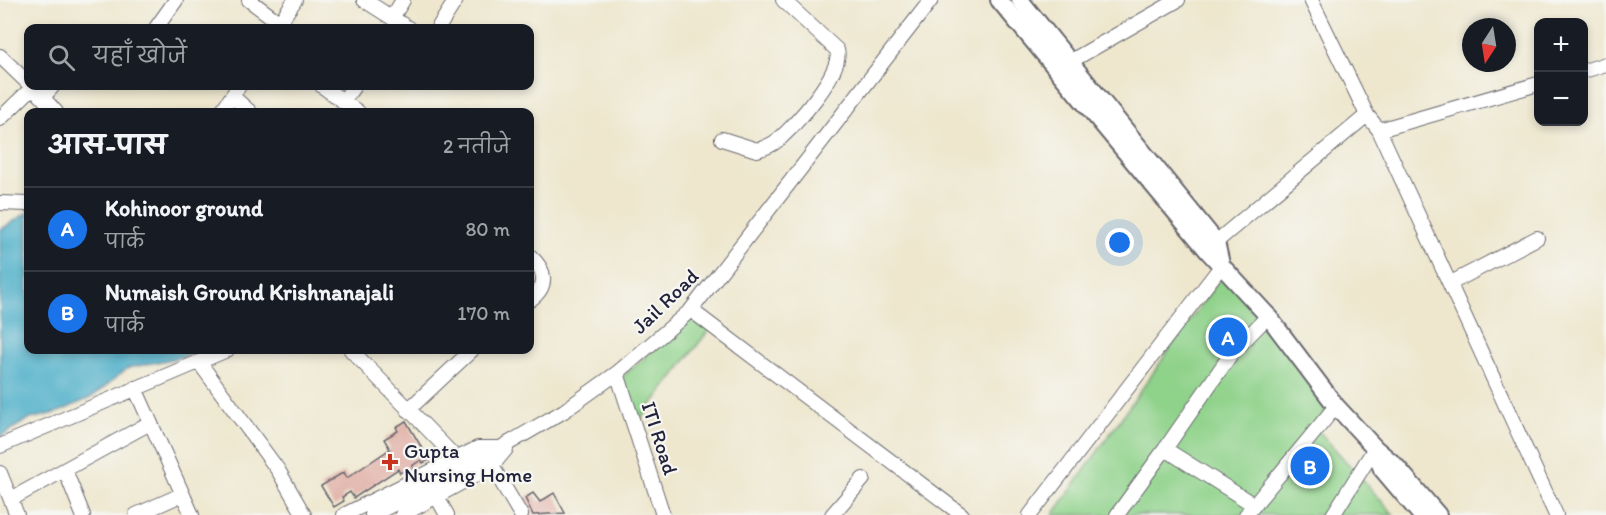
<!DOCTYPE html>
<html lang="hi">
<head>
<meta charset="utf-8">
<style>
	:root { --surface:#171b24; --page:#242831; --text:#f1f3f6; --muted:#9ea1a6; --line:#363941; --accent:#1a73e8 }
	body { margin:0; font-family:Itim,"Playpen Sans Deva",sans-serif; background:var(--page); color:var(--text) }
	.controls { position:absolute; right:18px; top:18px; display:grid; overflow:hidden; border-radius:12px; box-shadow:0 3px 9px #0003 }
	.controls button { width:54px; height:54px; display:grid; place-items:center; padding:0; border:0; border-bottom:2px solid var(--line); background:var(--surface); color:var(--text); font:30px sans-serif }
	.compass { position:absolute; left:1462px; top:18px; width:54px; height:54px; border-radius:50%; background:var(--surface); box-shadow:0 3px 9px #0003; rotate:192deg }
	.you { position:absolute; left:1120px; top:243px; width:21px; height:21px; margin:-15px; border:4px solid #fff; border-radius:50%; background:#1a73e8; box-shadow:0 0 0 9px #1a73e833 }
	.badge { display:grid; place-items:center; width:39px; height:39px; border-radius:50%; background:var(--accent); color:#fff; font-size:20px; font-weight:700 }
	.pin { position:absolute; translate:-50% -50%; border:3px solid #fff; box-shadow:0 2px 6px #0006 }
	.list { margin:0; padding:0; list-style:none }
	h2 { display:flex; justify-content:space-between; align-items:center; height:78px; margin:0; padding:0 24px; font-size:26px }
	h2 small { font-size:20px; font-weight:400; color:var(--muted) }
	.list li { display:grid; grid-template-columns:39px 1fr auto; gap:18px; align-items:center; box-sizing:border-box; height:84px; padding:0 24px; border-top:2px solid var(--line) }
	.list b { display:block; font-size:22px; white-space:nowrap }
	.list p { margin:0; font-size:20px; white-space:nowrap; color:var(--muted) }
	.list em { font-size:20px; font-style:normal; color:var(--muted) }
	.icon { flex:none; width:33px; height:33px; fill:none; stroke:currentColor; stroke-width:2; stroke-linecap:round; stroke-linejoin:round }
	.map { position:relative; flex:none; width:1606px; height:515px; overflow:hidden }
	.search { position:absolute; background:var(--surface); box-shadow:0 3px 9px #0003; left:24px; top:24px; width:510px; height:66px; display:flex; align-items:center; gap:15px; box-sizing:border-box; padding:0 21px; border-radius:12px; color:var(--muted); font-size:22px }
	.panel { position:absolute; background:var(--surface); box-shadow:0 3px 9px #0003; left:24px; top:108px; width:510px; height:246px; border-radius:12px }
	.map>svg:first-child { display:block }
	.green { fill:#8fd28a; stroke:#587a62; stroke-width:1.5 }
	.water { fill:#47acc7; stroke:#346781; stroke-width:1.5 }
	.building { fill:#dfaba1 }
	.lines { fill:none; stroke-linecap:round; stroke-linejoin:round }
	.minor-casing { stroke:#69676e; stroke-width:16 }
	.major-casing { stroke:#69676e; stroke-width:20 }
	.minor { stroke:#fff; stroke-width:14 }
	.major { stroke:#fff; stroke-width:16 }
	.poi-dot { fill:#c8321e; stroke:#f6f6f2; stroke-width:2 }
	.labels { text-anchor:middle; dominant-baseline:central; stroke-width:4.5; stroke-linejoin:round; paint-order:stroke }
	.street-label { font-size:21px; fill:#22223b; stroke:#f6f6f2 }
	.poi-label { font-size:21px; fill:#22223b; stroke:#f6f6f2; text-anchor:start }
</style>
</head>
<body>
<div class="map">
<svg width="1606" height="515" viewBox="0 0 1606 515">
	<rect width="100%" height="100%" fill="#f6f6f2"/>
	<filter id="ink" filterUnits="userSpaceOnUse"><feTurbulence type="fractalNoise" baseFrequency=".0167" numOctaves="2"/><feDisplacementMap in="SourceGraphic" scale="12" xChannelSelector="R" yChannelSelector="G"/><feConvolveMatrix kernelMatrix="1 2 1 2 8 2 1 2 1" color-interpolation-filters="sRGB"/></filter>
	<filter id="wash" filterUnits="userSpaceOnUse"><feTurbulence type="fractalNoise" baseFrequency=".008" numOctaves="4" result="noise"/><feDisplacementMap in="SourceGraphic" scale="24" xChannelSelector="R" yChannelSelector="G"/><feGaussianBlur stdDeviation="1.35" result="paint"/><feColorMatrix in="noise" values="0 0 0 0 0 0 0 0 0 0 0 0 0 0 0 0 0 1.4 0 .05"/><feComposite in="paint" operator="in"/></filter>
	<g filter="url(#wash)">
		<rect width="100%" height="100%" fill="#eee7ce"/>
		<path class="green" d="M 1224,272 L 1333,402 L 1315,427 L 1394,515 L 1053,515 Z
			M 694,315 L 712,326 L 640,420 L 621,378 Z"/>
		<path class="water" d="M 28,212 L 28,350 L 194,350 L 182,357 L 128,368 L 92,397 L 59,412 L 27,420 L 0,437 L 0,230 Z"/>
		<g id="blocks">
			<path class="building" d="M 406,421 L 429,460 L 423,463 L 421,460 L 412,466 L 415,471 L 409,475 L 406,469 L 400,473 L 398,469 L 354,498 L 350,492 L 342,497 L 344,501 L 334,507 L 321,486 L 344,472 L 347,478 L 390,449 L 384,439 L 398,431 L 396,427 Z
				M 533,493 L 540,502 L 554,493 L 565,513 L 533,515 L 525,498 Z"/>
		</g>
	</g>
	<g filter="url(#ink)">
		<use href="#blocks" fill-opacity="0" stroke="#69676e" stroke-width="1.5"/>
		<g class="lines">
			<defs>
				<path id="minor" d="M 249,0 L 280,23
					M 364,0 L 408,28
					M 1311,0 L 1367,115 L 1379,130 L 1556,515
					M 392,18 L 403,0
					M 156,28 L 176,0
					M 276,28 L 295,0
					M 438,28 L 456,0
					M 0,56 L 28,83
					M 1071,61 L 1178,0
					M 1584,71 L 1606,64
					M 32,86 L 56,112
					M 322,86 L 358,112
					M 232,96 L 250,112
					M 43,97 L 53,86
					M 344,100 L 354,86
					M 221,112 L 239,86
					M 0,119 L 33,87
					M 1379,130 L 1538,84
					M 722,139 L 757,150 C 764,148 772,145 778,140 C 795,126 844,71 837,50 L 783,0
					M 0,203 L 28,204
					M 1216,242 L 1367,115
					M 530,256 C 546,270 549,286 530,300
					M 1451,283 L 1537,238
					M 691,310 L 962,515
					M 351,350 L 457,459
					M 199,362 L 278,470 L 304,515
					M 617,373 L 663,515
					M 135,388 L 192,515
					M 408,410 L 472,350
					M 0,446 L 227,350
					M 492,466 L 521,515
					M 65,470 L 83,515
					M 0,473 L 17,515
					M 437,497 L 447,515
					M 13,498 L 150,423
					M 1254,505 L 1165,449 L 1231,354 L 1268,316
					M 136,515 L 181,495
					M 344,515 L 478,448 L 500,448
					M 372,515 L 473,464 L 564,411 L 617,373 L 691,310 L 931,0
					M 402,515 L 492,466 L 506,449
					M 832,515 L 863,479
					M 1030,515 L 1222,265
					M 1117,515 L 1165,449
					M 1246,515 L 1336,406
					M 1333,515 L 1375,448"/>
				<path id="major" d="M 999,0 L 1207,250 L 1268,316 L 1336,406 L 1375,448 L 1395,465 L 1438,515
					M 1020,0 L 1216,242 L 1221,264
					M 1375,449 L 1382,469 L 1421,515"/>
			</defs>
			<use href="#minor" class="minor-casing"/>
			<use href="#major" class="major-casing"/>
			<use href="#minor" class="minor"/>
			<use href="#major" class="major"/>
		</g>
	</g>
	<path class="poi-dot" d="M387 453h6v6h6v6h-6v6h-6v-6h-6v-6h6z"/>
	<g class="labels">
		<g class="street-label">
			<text transform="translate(665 301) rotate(-44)">Jail Road</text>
			<text transform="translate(660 438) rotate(72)">ITI Road</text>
		</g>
		<g class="poi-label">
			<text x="404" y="450">Gupta<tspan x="404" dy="24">Nursing Home</tspan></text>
		</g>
	</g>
</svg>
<div class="controls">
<button>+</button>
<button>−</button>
</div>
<svg class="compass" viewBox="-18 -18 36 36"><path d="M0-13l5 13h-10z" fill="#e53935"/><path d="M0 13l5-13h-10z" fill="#9ea1a6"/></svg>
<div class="you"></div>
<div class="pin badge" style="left:1228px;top:337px">A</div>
<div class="pin badge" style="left:1310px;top:466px">B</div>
<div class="search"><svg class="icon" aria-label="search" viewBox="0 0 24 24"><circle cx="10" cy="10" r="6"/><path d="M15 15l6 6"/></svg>यहाँ खोजें</div>
<section class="panel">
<h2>आस-पास<small>2 नतीजे</small></h2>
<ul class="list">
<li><span class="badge">A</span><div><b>Kohinoor ground</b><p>पार्क</p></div><em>80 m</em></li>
<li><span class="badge">B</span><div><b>Numaish Ground Krishnanajali</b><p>पार्क</p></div><em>170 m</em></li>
</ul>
</section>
</div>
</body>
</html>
